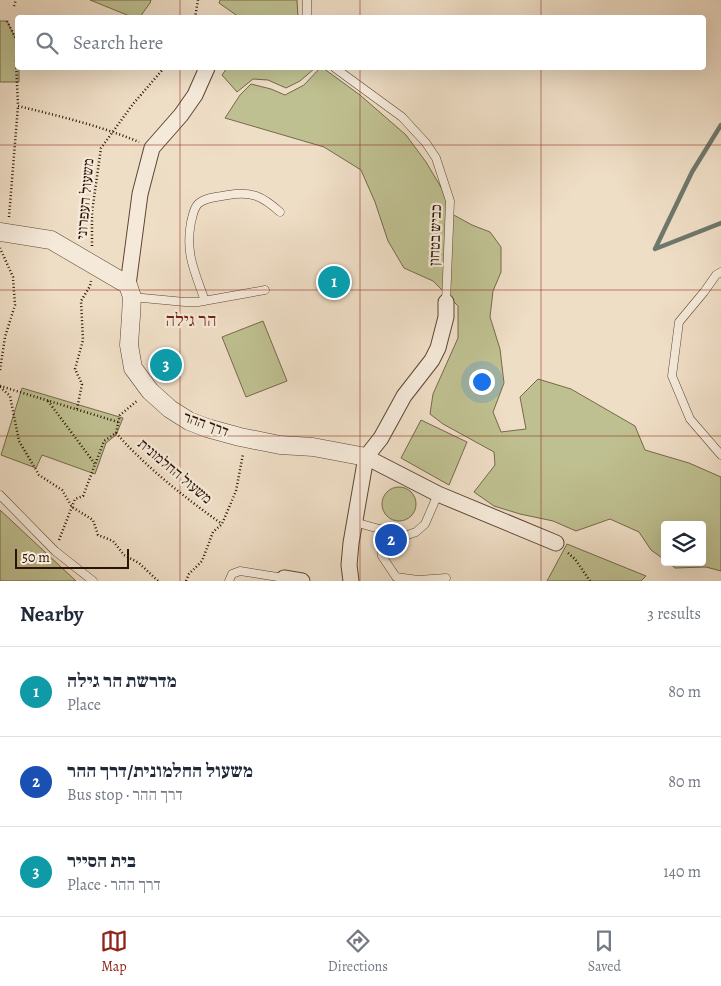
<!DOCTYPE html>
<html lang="en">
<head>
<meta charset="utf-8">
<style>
	:root { --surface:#fff; --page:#f2f2f3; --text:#1f2937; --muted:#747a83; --line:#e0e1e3; --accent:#8f2418 }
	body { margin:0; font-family:Alegreya,"Frank Ruhl Libre",serif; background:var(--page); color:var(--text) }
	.controls { position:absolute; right:15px; bottom:15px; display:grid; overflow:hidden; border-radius:5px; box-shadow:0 5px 20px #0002 }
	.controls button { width:45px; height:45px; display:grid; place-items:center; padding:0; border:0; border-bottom:1px solid var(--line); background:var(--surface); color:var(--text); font:25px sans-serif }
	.scale { position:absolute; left:15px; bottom:12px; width:114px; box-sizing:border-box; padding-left:5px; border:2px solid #2c1203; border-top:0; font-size:14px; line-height:18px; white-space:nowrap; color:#2c1203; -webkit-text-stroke:4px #f5eada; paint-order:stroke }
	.you { position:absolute; left:481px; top:381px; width:18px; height:18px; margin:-12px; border:4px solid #fff; border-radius:50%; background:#1a73e8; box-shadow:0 0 0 8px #1a73e833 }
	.badge { display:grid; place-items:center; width:32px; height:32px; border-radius:50%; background:var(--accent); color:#fff; font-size:16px; font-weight:700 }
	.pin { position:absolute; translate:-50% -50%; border:2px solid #fff; box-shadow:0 1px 5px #0006 }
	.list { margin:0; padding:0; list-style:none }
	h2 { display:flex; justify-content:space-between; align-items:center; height:65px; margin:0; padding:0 20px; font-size:21px }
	h2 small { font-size:16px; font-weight:400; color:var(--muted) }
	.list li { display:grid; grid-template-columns:32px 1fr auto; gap:15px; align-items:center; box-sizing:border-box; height:90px; padding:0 20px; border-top:1px solid var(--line) }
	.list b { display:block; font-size:19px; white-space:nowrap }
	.list p { margin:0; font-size:16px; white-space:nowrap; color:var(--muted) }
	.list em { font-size:16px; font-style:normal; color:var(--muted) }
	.icon { flex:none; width:28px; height:28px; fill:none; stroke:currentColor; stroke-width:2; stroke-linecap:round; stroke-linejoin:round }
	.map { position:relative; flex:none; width:721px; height:581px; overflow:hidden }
	.search { position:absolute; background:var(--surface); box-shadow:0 5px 20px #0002; left:15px; right:15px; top:15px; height:55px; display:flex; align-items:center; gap:12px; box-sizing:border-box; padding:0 18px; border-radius:5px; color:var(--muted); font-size:19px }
	.sheet { height:335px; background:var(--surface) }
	nav { display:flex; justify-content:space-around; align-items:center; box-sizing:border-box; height:70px; border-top:1px solid var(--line); background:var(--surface); font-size:14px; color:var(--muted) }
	nav a { display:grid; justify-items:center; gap:2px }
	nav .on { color:var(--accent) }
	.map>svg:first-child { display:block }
	.green { fill:#bfc091; stroke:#76694a }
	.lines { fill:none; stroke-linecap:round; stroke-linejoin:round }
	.stream { stroke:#6e786c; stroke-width:4.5 }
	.service-casing { stroke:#5d4534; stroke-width:9 }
	.minor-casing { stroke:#5d4534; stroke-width:17 }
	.tertiary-casing { stroke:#5d4534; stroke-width:19 }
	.path { stroke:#2c1203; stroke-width:2.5; stroke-dasharray:1 2.5; stroke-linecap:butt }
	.service { stroke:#f5eada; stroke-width:8 }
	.minor { stroke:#f5eada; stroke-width:15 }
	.tertiary { stroke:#f5eada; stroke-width:18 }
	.grid { fill:none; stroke:#8f2418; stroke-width:1; stroke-opacity:0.55 }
	.labels { text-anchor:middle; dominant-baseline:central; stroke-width:4.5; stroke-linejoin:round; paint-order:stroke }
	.street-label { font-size:15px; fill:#2c1203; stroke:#f5eada }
	.quarter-label { font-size:18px; fill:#7a1f14; stroke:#f5eada }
</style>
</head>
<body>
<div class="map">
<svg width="721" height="581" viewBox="0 0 721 581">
	<rect width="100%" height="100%" fill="#efdec6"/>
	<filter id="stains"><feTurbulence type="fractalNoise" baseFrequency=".004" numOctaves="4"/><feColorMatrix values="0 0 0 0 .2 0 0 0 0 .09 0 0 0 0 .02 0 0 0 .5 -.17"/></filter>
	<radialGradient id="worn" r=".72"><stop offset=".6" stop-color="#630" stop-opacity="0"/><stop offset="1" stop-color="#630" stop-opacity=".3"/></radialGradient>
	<path class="green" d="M 90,0 L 151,0 L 150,3 L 140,17 L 132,17 Z
		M 220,0 L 297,0 L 298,17 L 239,17 L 219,3 Z
		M 0,21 L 7,21 L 17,41 L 18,68 L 19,68 L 19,82 L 0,82 Z
		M 227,68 L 315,68 L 300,81 L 286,88 L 268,80 L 253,79 L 237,92 L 222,75 Z
		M 320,68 L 323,68 L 360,95 L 406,135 L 426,162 L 442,189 L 450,213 L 472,225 L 490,232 L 501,247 L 501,272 L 493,291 L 490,317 L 500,349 L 504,383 L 493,412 L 501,432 L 526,429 L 520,397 L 538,379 L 571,389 L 635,426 L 645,450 L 689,463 L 721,477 L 721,571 L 706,567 L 675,568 L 668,562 L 702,562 L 702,525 L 665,525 L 665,560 L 651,550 L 639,532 L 610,519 L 576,531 L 553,521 L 520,514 L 494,506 L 474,492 L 495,465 L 494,452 L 443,424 L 430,414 L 433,394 L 458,338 L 458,306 L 433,281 L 404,268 L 388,241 L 375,202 L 361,170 L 324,147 L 225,118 L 240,95 L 251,84 L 271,89 L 285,95 L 304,85 Z
		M 263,321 L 287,381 L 246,397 L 222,337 Z
		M 22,388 L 123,418 L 116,435 L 106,443 L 95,474 L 42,455 L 36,468 L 1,455 Z
		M 421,420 L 467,442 L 449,485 L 401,458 Z
		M382 504a17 17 0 1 1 34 0a17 17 0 1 1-34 0Z
		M 0,510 L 76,581 L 0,581 Z
		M 567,544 L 646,576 L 641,581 L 547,581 Z"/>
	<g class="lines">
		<path class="stream" d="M 721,125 L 692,172 L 655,249 L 721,223"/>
		<defs>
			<path id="service" d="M 307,0 L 307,18
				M 335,68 L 402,117 L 426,143 L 436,158 L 450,201 L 446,302
				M 721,272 L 716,275 L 704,292 L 679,322 L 672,376 L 690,419 L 721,455
				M 132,297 L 185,302 L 198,302 L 265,290
				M 205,301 C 195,272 185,254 191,222 C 193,216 193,209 198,204 C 205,197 218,197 228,195 C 252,191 262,196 280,212
				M 0,495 L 55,551 L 93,581
				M 354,522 L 405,536 L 416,532 L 425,524 L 438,494
				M 381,529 L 382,556 L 396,577 L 418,580 L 446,578
				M 229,581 L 232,574 L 240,571 L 284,578"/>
			<path id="minor" d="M 128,285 L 140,194 L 152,148 L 181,115 L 195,95 L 207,68
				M 366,457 L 438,494 L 556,543
				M 284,578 L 302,581
				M 351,581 L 349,565 L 351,543 L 366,457 L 381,438 L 404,396 L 432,360 L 438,348 L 446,317 L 446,302"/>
			<path id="tertiary" d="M 0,232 L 51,240 L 128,285 L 132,297 L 131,316 L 129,345 L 133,368 L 150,391 L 170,409 L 189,421 L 207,428 L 240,437 L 280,445 L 313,447 L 366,457"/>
		</defs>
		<use href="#service" class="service-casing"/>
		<use href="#minor" class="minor-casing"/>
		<use href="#tertiary" class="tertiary-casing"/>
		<path class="path" d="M 14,6 L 16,0
			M 195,18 L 198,0
			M 7,21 L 17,41 L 16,61 L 18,106 C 59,116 101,126 139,142
			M 9,217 L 18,106
			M 92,246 L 92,212 L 101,148 L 133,104 L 164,68
			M 0,370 L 5,337 L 15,305 L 13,277 L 0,248
			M 0,386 L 118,422
			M 0,387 L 10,396 L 19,441 L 39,475 L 62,490 L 72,507 L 93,520 L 98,535 L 113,541 L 124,555 L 139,563 L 158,581
			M 48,401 L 95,464
			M 77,409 L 82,384 L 75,369 L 83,340 L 81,301 L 90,286 L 91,281
			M 116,433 C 147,468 184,497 222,524
			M 59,540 L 75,499 L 83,496 L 104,441 L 116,433 L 120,415 L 138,400
			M 568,553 L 575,559 L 590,581
			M 186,581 L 189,574 L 202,561 L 213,532 L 222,524 L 236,491 L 243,454"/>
		<use href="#service" class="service"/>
		<use href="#minor" class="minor"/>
		<use href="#tertiary" class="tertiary"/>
	</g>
	<path class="grid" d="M 180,0 L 180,18M 360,0 L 360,18M 541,0 L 541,18M 180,68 L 180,581M 360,68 L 360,581M 541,68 L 541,581M 0,145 L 721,145M 0,290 L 721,290M 0,436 L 721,436"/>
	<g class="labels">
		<g class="street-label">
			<text transform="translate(85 199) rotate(-85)">משעול העפרוני</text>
			<text transform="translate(435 235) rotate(-88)">כביש בטחון</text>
			<text transform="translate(206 424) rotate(20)">דרך ההר</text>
			<text transform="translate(175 471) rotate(40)">משעול החלמונית</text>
		</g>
		<g class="quarter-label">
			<text x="191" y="320">הר גילה</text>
		</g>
	</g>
	<rect width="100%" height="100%" filter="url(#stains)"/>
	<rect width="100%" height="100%" fill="url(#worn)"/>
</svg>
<div class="controls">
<button><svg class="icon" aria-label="layers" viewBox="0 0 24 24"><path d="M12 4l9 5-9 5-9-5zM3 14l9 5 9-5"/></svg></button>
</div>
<div class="scale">50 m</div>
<div class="you"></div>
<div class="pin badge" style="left:334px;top:282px;background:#0f9aa8">1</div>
<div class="pin badge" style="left:391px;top:540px;background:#1a4fb4">2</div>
<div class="pin badge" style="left:166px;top:365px;background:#0f9aa8">3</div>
<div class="search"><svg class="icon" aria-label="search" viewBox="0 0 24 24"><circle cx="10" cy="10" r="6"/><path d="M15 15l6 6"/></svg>Search here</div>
</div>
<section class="sheet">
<h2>Nearby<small>3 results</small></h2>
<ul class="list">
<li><span class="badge" style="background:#0f9aa8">1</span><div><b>מדרשת הר גילה</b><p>Place</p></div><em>80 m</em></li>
<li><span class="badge" style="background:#1a4fb4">2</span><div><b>משעול החלמונית/דרך ההר</b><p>Bus stop · דרך ההר</p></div><em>80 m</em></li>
<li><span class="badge" style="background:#0f9aa8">3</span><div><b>בית הסייר</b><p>Place · דרך ההר</p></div><em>140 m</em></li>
</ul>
</section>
<nav>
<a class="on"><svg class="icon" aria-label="map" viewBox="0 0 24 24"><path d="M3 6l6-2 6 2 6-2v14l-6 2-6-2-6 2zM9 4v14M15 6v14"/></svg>Map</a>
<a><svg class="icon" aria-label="directions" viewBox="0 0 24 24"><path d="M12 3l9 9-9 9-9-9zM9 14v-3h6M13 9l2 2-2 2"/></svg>Directions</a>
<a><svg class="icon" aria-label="saved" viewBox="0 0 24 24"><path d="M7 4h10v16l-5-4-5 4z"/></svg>Saved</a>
</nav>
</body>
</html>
